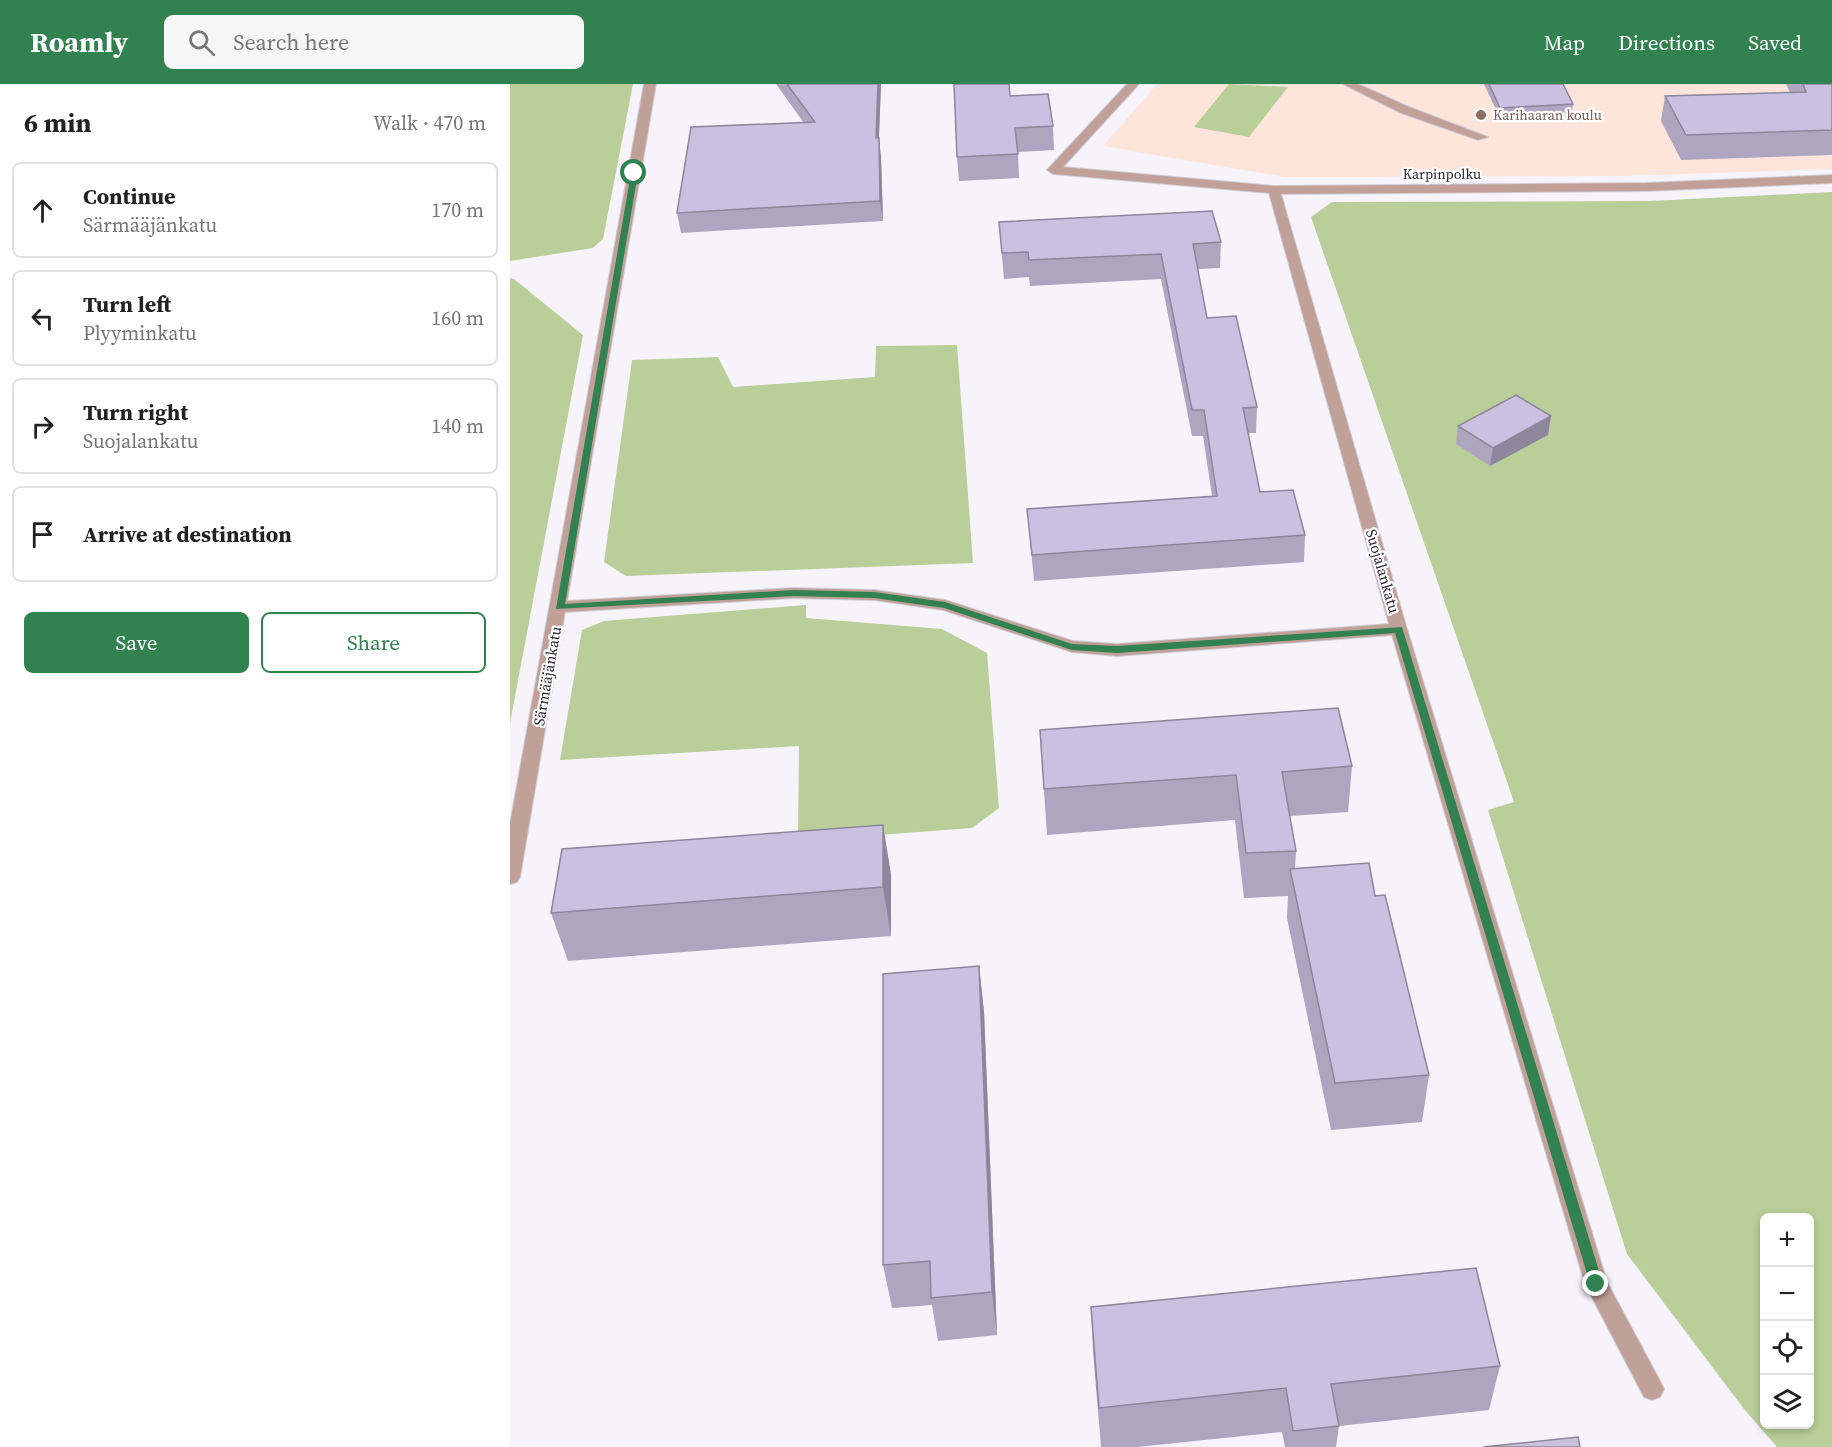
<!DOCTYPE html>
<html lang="en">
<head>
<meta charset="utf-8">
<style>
	:root { --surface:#fff; --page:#f6f6f6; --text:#222; --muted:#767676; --line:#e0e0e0; --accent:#318151 }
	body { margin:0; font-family:"Source Serif 4",serif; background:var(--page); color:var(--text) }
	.controls { position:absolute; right:18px; bottom:18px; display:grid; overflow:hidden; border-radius:9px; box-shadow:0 3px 9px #0003 }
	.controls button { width:54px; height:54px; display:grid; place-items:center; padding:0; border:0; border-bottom:2px solid var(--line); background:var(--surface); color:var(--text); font:30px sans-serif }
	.stop { position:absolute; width:18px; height:18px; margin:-14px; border:4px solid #318151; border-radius:50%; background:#fff }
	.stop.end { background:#318151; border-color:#fff; box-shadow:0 2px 6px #0008 }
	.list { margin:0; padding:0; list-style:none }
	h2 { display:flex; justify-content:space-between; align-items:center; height:78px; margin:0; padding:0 24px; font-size:26px }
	h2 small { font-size:20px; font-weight:400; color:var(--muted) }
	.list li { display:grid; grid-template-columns:39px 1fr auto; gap:18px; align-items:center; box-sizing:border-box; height:96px; margin:0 12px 12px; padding:0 12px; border:2px solid var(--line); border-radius:9px }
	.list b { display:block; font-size:22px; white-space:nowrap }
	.list p { margin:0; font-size:20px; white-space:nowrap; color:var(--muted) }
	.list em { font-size:20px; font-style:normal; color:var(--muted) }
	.actions { display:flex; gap:12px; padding:18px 24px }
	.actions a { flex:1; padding:14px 0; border:2px solid var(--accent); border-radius:9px; text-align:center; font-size:21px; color:var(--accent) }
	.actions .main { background:var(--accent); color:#fff }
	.icon { flex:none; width:33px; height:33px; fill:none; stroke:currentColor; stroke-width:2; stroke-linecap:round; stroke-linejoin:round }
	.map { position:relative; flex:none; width:1322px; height:1363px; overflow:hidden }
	header { display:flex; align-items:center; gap:36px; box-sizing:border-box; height:84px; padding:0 30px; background:var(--accent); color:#fff }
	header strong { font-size:28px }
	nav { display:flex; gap:33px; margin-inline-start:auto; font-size:21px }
	.search { width:420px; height:54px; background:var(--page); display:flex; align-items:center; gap:15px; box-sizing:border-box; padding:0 21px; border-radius:9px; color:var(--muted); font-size:22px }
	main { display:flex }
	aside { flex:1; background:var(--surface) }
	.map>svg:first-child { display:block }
	.education { fill:#fee5dc }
	.green { fill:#b9ce98; fill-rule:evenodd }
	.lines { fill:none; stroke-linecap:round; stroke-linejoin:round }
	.street-casing { stroke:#d1cfd6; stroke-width:2 }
	.street { fill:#c1a09a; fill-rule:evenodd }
	.wall { fill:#aea5c0 }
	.shaded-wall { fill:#8d869c }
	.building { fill:#cac0df; stroke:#8d869c; stroke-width:1.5 }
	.route { fill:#318151 }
	.education-dot { fill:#8d6e63; stroke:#fff; stroke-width:2 }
	.labels { text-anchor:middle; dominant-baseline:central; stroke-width:4.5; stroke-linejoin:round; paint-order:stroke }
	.far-education-label { font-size:14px; fill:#785e54; stroke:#fff; text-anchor:start }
	.far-street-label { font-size:14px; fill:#2a2531; stroke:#fff }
	.street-label { font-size:15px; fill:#2a2531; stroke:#fff }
</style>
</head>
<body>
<header>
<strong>Roamly</strong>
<div class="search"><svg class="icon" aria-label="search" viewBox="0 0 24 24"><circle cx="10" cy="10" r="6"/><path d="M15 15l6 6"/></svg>Search here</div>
<nav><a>Map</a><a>Directions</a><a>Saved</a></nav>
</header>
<main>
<aside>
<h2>6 min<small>Walk · 470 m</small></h2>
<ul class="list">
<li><svg class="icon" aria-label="ahead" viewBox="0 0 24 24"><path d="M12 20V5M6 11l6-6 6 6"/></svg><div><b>Continue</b><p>Särmääjänkatu</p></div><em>170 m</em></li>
<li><svg class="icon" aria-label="left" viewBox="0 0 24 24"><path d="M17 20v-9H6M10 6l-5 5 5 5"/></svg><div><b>Turn left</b><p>Plyyminkatu</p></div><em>160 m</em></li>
<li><svg class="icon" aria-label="right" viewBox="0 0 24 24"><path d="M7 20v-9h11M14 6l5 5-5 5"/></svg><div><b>Turn right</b><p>Suojalankatu</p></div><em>140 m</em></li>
<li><svg class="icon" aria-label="arrive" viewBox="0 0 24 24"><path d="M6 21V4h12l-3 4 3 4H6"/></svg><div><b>Arrive at destination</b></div></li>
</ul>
<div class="actions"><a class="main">Save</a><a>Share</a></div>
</aside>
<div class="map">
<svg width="1322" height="1363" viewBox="0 0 1322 1363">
	<rect width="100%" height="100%" fill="#f6f4fa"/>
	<path class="education" d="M 647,0 L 1322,0 L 1322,85 L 1116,92 L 774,93 L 593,62 Z"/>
	<path class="green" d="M 0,0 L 123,0 L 93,155 L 83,164 L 0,177 Z
		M 719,0 L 778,3 L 739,53 L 684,43 Z
		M 1322,108 L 1322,1363 L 1267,1363 L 1234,1325 L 1117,1170 L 978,726 L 1004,718 L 801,133 L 822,118 L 1140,117 ZM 1254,1134 L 1300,1134 L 1300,1340 L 1254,1340 Z
		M 0,194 L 4,195 L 73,251 L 0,639 Z
		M 447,261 L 463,479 L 116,492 L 94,478 L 122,276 L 208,273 L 223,303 L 365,293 L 366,262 Z
		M 296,521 L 296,534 L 432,545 L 477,569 L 489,724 L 462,744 L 288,757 L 289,662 L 50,676 L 72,546 L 94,537 Z"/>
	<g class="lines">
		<defs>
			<path id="street" d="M 134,0 L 146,0 L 57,517 L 284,504 L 364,506 L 435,516 L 563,557 L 607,560 L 879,540 L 759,109 L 543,90 L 537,86 L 617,0 L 629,0 L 553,83 L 764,102 L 1136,99 L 1322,91 L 1322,99 L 1136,107 L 771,110 L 897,545 L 1097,1198 L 1150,1297 L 1154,1305 L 1150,1313 L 1142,1316 L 1134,1313 L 1075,1200 L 882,551 L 607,572 L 562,568 L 433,526 L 364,516 L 284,514 L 55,528 L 10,793 L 7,798 L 0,800 L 0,740 Z
				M 833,0 L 848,0 L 899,23 L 978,53 L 968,56 L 891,29 Z"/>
		</defs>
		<use href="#street" class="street-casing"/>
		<use href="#street" class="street"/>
	</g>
	<path class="wall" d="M 266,0 L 371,0 L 369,54 L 371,74 L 373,137 L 171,149 L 167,129 L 294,39 Z
		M 974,0 L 1053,0 L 1063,20 L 1062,28 L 989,32 Z
		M 1276,0 L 1322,0 L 1322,71 L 1171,76 L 1151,37 L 1155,12 L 1280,9 Z
		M 500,12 L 543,42 L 544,66 L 508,68 L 509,94 L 449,97 L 447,73 Z
		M 489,138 L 711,158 L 710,184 L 688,185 L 697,234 L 747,323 L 746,349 L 738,349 L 750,408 L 795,451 L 794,478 L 524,497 L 517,425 L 702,412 L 693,352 L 682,352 L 651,195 L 520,202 L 519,193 L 494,195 Z
		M 948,342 L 1038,351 L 980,382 L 946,360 Z
		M 530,646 L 842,682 L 838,728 L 780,732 L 786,767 L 785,785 L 865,812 L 919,991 L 912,1038 L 821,1046 L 777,834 L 778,812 L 734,814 L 725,736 L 537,751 Z
		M 381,790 L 381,852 L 58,877 L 41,829 Z
		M 469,882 L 474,928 L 487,1251 L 428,1257 L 422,1221 L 382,1224 L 373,1181 Z
		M 581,1223 L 990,1282 L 979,1326 L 829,1342 L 826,1363 L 775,1363 L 772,1348 L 627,1363 L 591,1363 L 583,1268 Z"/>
	<path class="shaded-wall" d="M 368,0 L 371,0 L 368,74 L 366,54 Z
		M 369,54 L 371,74 L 373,137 L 370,117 Z
		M 1041,332 L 1038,351 L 980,382 L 983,364 Z
		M 373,741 L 381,790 L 381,852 L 373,803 Z
		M 469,882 L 474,928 L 487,1251 L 482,1208 Z"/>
	<path class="building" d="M 277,0 L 368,0 L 366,54 L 369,54 L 370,117 L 167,129 L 181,43 L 305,38 Z
		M 444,0 L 499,0 L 500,12 L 538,10 L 543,42 L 505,44 L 508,70 L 447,73 Z
		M 979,0 L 1053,0 L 1063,20 L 990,24 Z
		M 1293,0 L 1322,0 L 1322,46 L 1176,51 L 1155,12 L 1296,8 Z
		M 702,127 L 711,158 L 683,160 L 697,234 L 726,232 L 747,323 L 733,324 L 750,408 L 783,406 L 795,451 L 522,471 L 517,425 L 707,412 L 694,326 L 682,326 L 651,170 L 519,176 L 518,168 L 492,169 L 489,138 Z
		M 1006,311 L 1041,332 L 983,364 L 948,342 Z
		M 828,624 L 842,682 L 772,688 L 786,767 L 736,769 L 726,691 L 534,705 L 530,646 Z
		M 373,741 L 373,803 L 41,829 L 52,765 Z
		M 859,779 L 865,812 L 875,811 L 919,991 L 825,999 L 780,785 Z
		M 469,882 L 482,1208 L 421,1214 L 420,1177 L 373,1181 L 373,890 Z
		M 966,1184 L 990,1282 L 821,1300 L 829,1342 L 783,1347 L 776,1304 L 589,1324 L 581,1223 Z
		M 1068,1353 L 1070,1363 L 973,1363 Z"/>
	<path class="route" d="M 124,87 L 128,89 L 55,520 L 284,506 L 364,508 L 435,518 L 562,560 L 607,562 L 892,543 L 1093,1200 L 1091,1204 L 1082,1204 L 1080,1200 L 885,549 L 607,569 L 562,566 L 434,524 L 364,514 L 284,512 L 46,525 L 121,89 Z"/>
	<circle class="education-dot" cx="971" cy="31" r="6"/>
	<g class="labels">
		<g class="far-education-label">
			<text x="983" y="31">Karihaaran koulu</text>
		</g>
		<g class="far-street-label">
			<text x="932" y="90">Karpinpolku</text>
		</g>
		<g class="street-label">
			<text transform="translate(873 487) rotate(74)">Suojalankatu</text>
			<text transform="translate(37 592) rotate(-80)">Särmääjänkatu</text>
		</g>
	</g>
</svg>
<div class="controls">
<button>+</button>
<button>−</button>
<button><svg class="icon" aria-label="locate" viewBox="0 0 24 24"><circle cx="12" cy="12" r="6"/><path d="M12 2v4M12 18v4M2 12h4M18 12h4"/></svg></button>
<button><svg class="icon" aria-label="layers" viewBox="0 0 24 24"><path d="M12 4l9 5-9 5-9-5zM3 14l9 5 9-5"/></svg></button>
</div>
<div class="stop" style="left:124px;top:89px"></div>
<div class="stop end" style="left:1086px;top:1200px"></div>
</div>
</main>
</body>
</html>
